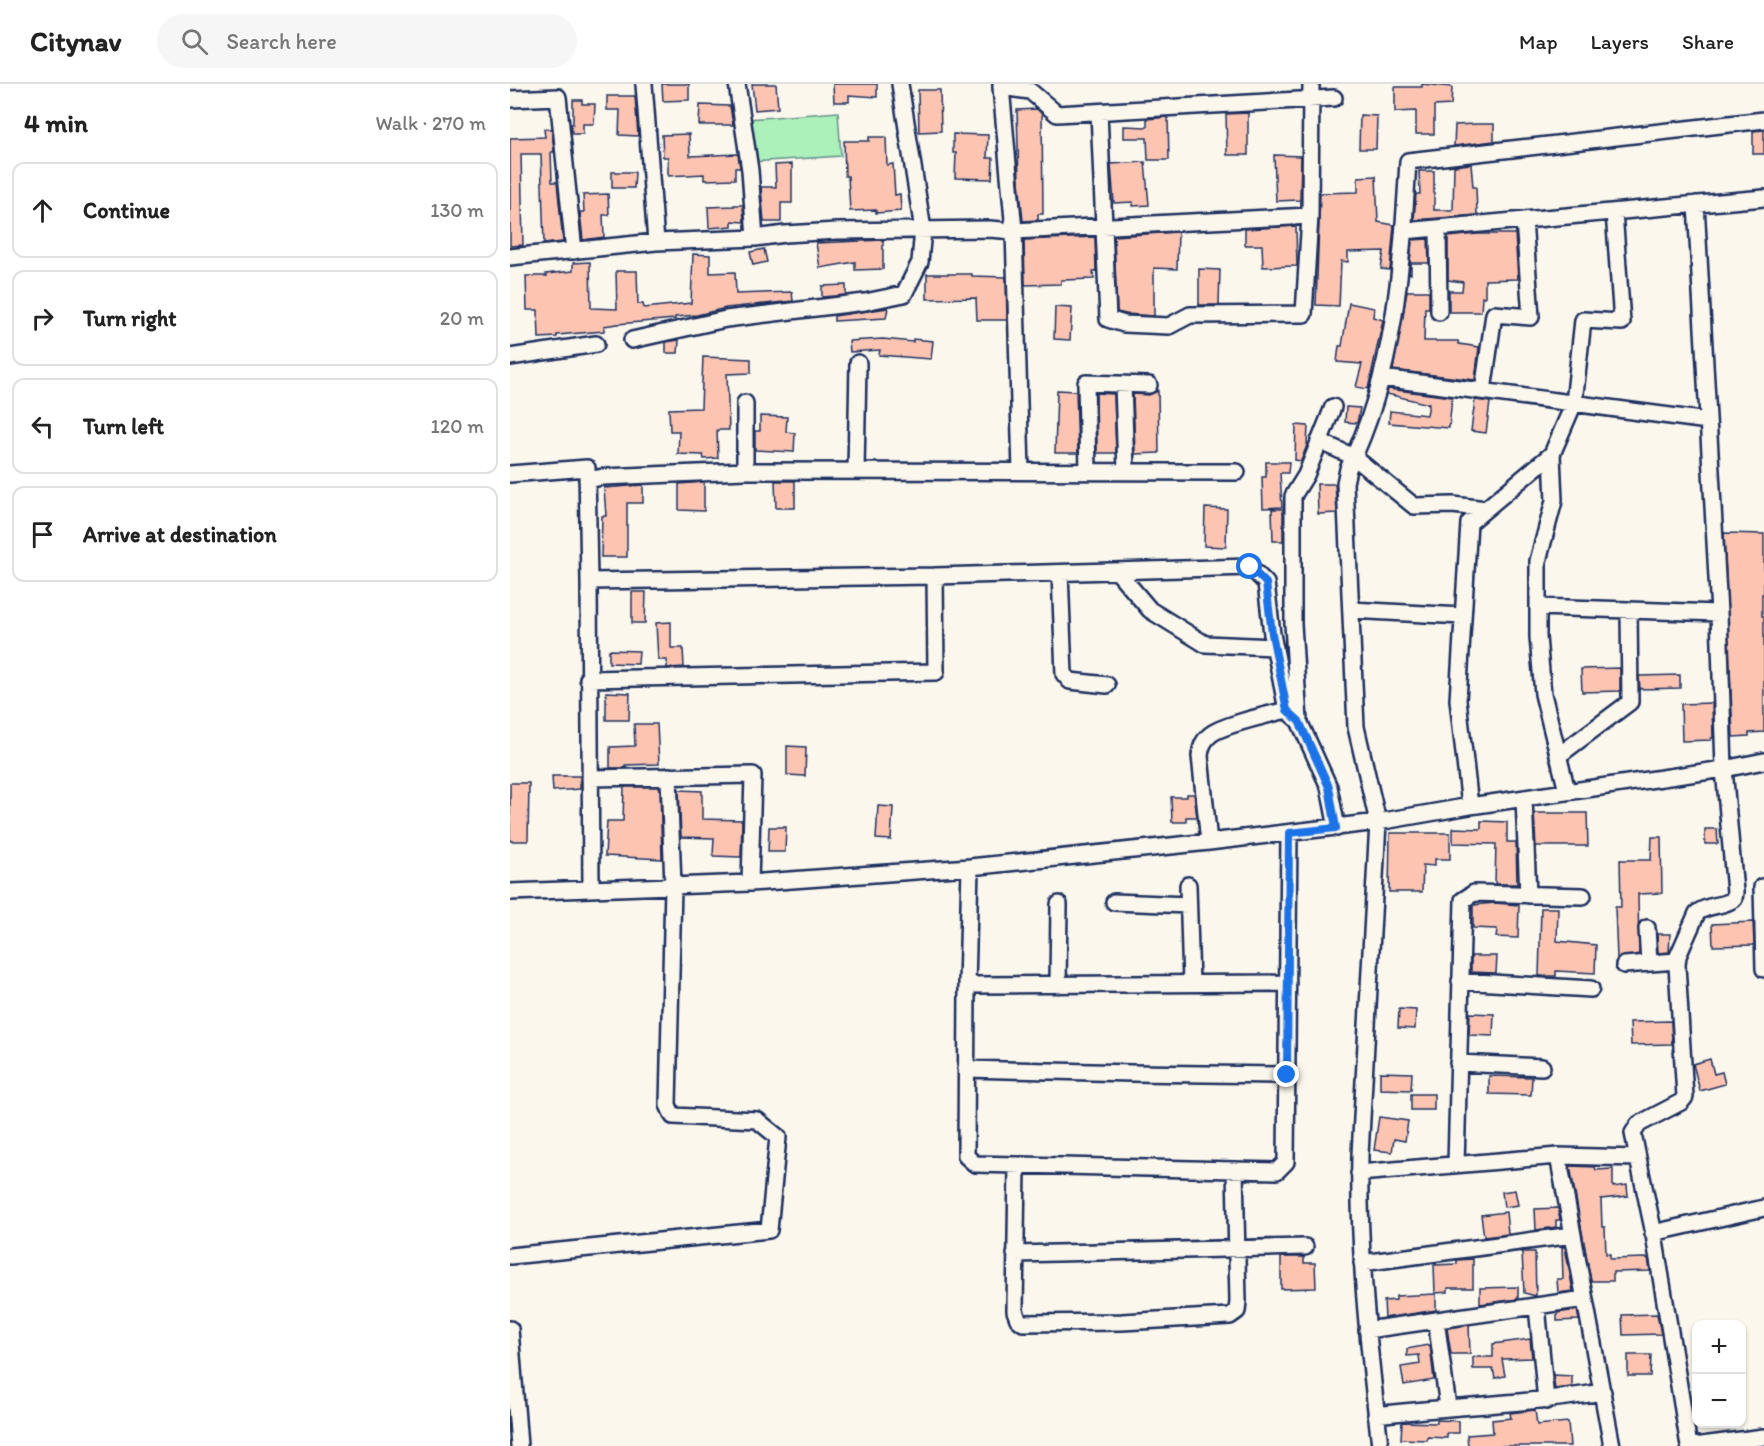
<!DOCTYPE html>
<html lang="en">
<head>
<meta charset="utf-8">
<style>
	:root { --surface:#fff; --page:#f6f6f6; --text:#222; --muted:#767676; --line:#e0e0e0 }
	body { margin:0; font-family:Itim,sans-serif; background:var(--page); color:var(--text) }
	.controls { position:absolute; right:18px; bottom:18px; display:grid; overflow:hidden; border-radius:12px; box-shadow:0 2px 4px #0004 }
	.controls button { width:54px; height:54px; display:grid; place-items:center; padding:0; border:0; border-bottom:2px solid var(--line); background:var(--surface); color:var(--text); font:30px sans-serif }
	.stop { position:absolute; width:18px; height:18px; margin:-14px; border:4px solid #1a73e8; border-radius:50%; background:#fff }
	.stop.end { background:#1a73e8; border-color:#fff; box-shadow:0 2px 6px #0008 }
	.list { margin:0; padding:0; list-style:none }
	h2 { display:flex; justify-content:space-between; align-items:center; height:78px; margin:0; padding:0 24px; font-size:26px }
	h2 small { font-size:20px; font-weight:400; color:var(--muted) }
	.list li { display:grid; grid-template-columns:39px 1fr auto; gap:18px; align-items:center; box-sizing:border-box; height:96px; margin:0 12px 12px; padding:0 12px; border:2px solid var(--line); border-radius:12px }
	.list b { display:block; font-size:22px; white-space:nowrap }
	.list em { font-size:20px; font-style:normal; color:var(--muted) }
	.icon { flex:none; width:33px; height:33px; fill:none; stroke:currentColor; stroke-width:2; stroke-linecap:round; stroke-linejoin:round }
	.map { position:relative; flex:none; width:1254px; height:1362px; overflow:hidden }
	header { display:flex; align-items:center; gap:36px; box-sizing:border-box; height:84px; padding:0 30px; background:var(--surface); border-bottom:2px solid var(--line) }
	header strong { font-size:28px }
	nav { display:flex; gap:33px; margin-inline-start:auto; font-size:21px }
	.search { width:420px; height:54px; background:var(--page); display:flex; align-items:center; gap:15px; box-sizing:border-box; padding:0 21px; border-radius:33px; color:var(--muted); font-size:22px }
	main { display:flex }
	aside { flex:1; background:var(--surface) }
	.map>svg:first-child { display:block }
	.green { fill:#acf0ba; stroke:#64908c; stroke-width:1.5 }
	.building { fill:#fdc4b2; stroke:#1b2f5e; stroke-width:1.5 }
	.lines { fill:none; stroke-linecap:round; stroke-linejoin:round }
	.minor-casing { stroke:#1b2f5e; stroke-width:20 }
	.minor { stroke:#fbf7ec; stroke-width:15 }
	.route { stroke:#1a73e8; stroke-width:8 }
</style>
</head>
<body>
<header>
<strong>Citynav</strong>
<div class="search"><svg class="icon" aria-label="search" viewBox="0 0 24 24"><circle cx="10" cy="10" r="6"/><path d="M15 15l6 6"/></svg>Search here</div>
<nav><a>Map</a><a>Layers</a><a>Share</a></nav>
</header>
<main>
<aside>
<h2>4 min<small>Walk · 270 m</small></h2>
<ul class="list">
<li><svg class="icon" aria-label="ahead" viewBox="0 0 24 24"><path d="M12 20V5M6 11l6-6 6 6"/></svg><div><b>Continue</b></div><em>130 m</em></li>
<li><svg class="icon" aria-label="right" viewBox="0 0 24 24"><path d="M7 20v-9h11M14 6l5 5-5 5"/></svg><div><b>Turn right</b></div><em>20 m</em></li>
<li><svg class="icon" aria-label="left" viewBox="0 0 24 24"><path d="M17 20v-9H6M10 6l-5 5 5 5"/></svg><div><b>Turn left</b></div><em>120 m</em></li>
<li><svg class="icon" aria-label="arrive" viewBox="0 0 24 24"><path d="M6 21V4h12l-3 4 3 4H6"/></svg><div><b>Arrive at destination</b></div></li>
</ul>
</aside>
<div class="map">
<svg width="1254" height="1362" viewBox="0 0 1254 1362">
	<rect width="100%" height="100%" fill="#fbf7ec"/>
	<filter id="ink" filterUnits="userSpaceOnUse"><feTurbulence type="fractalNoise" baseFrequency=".0167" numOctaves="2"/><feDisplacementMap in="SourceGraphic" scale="12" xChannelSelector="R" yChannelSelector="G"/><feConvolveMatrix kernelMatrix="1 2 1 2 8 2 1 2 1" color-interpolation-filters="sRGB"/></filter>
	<g filter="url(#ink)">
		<path class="green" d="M 328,28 L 331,72 L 243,78 L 238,35 Z"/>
		<path class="building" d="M 152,0 L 179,0 L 179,16 L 153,17 Z
			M 242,0 L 266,0 L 268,24 L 245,26 Z
			M 323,0 L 367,0 L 367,13 L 339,11 L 339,18 L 324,18 Z
			M 912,0 L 942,3 L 941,21 L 924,22 L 924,50 L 906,50 L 906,27 L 885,28 L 885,3 L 912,3 Z
			M 408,6 L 430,6 L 431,47 L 409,48 Z
			M 97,12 L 125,12 L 128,52 L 109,51 L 110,26 L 97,26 Z
			M 63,16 L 72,16 L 72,20 L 85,20 L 84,40 L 73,40 L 73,50 L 62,50 L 61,40 L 63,40 Z
			M 190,21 L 220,22 L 223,41 L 189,41 Z
			M 527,25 L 532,30 L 533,130 L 528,130 L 528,136 L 513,137 L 509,97 L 507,26 Z
			M 738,29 L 738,71 L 717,71 L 716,30 Z
			M 850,31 L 867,32 L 866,65 L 849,65 Z
			M 658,33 L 659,76 L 638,76 L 637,54 L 614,54 L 614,42 L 637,43 L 637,35 Z
			M 966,40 L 984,40 L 984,57 L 944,62 L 945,41 Z
			M 34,45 L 42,45 L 44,68 L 41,68 L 42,98 L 47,98 L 53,158 L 34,160 L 31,70 L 11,70 L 13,161 L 0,162 L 0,54 L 35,53 Z
			M 1254,46 L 1254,70 L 1243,70 L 1243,47 Z
			M 179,50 L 180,72 L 228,70 L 230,84 L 225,84 L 225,95 L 194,96 L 194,90 L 158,92 L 158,73 L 153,73 L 152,51 Z
			M 443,50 L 478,51 L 477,74 L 483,74 L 482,95 L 445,94 L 446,69 L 443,69 Z
			M 359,53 L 376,53 L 377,81 L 383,80 L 385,111 L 390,110 L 391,127 L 366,129 L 366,126 L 340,127 L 338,92 L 335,92 L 334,57 L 359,57 Z
			M 764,71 L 791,72 L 790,116 L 766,117 Z
			M 635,78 L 639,121 L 623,122 L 623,118 L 604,119 L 601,80 Z
			M 282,80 L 282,119 L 271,119 L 271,138 L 254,138 L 251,103 L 266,103 L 265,81 Z
			M 961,80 L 963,103 L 966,103 L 967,131 L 904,136 L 906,110 L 910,110 L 909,87 L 924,87 L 924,126 L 943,126 L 944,82 Z
			M 102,88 L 125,88 L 124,104 L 102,104 Z
			M 866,92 L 868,138 L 884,141 L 880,186 L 871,185 L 874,167 L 838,168 L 838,178 L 831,177 L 829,222 L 806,221 L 810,109 L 848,108 L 848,93 Z
			M 98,110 L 99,131 L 93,131 L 94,153 L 73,156 L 70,128 L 74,128 L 73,111 Z
			M 224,121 L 233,121 L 234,138 L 222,137 L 222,142 L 199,144 L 198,123 L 224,122 Z
			M 786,142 L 787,182 L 753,183 L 752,161 L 735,161 L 735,145 Z
			M 668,148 L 667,185 L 644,184 L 644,232 L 616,230 L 607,228 L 604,152 Z
			M 967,150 L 1005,150 L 1008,195 L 975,196 L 975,213 L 972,213 L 971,228 L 939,228 L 939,207 L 952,207 L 953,198 L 938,196 L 938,153 Z
			M 585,153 L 586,187 L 583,187 L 584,195 L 551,196 L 551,200 L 515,201 L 514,156 Z
			M 918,155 L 919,179 L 901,179 L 901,190 L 899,189 L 902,156 Z
			M 373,156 L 373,185 L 345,186 L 345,178 L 310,184 L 306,159 Z
			M 254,165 L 257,178 L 243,181 L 240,168 Z
			M 183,170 L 200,171 L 200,189 L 225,188 L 226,210 L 282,208 L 283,217 L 216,224 L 187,231 L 165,233 L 165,235 L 107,240 L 94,242 L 94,247 L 47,251 L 47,253 L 29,254 L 28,226 L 17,226 L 16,192 L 37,192 L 36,190 L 63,187 L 63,179 L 80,178 L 81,224 L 107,225 L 106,187 L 127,187 L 128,220 L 133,220 L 134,224 L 181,219 Z
			M 689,185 L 710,186 L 709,221 L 689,221 Z
			M 417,190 L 462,190 L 462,192 L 496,193 L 497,236 L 467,236 L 466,214 L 417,215 Z
			M 336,201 L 336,211 L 312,213 L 312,202 Z
			M 897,207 L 919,207 L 919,224 L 915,224 L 914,257 L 948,257 L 949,260 L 969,263 L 965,296 L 883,286 Z
			M 839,219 L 864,224 L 863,233 L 873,236 L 858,305 L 846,303 L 852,280 L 827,278 L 829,262 L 832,262 Z
			M 545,223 L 562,224 L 560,256 L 544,255 Z
			M 378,224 L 376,234 L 324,237 L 324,232 Z
			M 373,255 L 403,258 L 403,255 L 423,257 L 421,275 L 369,271 L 370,266 L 340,268 L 339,257 Z
			M 169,256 L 168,269 L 156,269 L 156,258 Z
			M 193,273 L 241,275 L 241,289 L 217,290 L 219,346 L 207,346 L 208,374 L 194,375 L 193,371 L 168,370 L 169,347 L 160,347 L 159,325 L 191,324 Z
			M 878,305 L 942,313 L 939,344 L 879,339 L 880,327 L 917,331 L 919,320 L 877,310 Z
			M 547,306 L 566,307 L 568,369 L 545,369 Z
			M 648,307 L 649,369 L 625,370 L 623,310 L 639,311 Z
			M 586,309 L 604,310 L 606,369 L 587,369 Z
			M 965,316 L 980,318 L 976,349 L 961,347 Z
			M 836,323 L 850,324 L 847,339 L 835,338 Z
			M 250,332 L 277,333 L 276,348 L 285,349 L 284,368 L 245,366 L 245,347 L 250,347 Z
			M 786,341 L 798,342 L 797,361 L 791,377 L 785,376 Z
			M 756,378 L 779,378 L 778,389 L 770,389 L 772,423 L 753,424 L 752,393 L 756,393 Z
			M 265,397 L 285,397 L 285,424 L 266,424 Z
			M 194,398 L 194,427 L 169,426 L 169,400 Z
			M 807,400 L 825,400 L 827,429 L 808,430 Z
			M 133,401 L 133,419 L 117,419 L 117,473 L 91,473 L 92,432 L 96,432 L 94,404 Z
			M 695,424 L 717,425 L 716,463 L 694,462 Z
			M 762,425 L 773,425 L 773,457 L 763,457 Z
			M 1214,449 L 1254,450 L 1254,510 L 1252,510 L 1252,532 L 1254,532 L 1254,648 L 1239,649 L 1239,652 L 1223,653 Z
			M 122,508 L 136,508 L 135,539 L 122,539 Z
			M 161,538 L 161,564 L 173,564 L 174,583 L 157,584 L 157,576 L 148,576 L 146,539 Z
			M 99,566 L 129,567 L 128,580 L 99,579 Z
			M 1110,584 L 1110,607 L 1072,608 L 1071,585 Z
			M 1170,591 L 1170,604 L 1130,605 L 1129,592 Z
			M 96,608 L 120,609 L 119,636 L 96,636 Z
			M 1202,619 L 1203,654 L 1201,654 L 1201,656 L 1172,657 L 1171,620 Z
			M 124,640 L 147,640 L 149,680 L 115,681 L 115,684 L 100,684 L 100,663 L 125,662 Z
			M 277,662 L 296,663 L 295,692 L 277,691 Z
			M 42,692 L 70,692 L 70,705 L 43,707 Z
			M 0,699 L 19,699 L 18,757 L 0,757 Z
			M 114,703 L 150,703 L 152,775 L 95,772 L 97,737 L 113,737 Z
			M 169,706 L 192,707 L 192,735 L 232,736 L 231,773 L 203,772 L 204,754 L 171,753 Z
			M 677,710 L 684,710 L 687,733 L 676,733 L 676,738 L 662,738 L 661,713 L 677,713 Z
			M 368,722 L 383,723 L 381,756 L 366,755 Z
			M 1024,729 L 1077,729 L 1078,762 L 1026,762 Z
			M 971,737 L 997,738 L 997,758 L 1006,758 L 1007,800 L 985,800 L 986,760 L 943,759 L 943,744 L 971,745 Z
			M 259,743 L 276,743 L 275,768 L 258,768 Z
			M 1195,745 L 1207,745 L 1208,760 L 1195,760 Z
			M 880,749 L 940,749 L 940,775 L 925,775 L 925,782 L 913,781 L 912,808 L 879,808 Z
			M 1142,753 L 1151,753 L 1152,809 L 1128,810 L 1129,870 L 1107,874 L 1105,823 L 1111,823 L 1110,776 L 1141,776 Z
			M 985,819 L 1009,821 L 1008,854 L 986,853 L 987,845 L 963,844 L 963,821 Z
			M 1031,824 L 1048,824 L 1047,857 L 1086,861 L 1085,889 L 1046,887 L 1046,892 L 1029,892 Z
			M 1243,838 L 1244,861 L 1203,862 L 1202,840 Z
			M 1147,850 L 1160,850 L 1159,868 L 1148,869 Z
			M 961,872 L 987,872 L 986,889 L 961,888 Z
			M 889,925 L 906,926 L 905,945 L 888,944 Z
			M 960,929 L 984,930 L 983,952 L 959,951 Z
			M 1161,937 L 1162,960 L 1121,961 L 1120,938 Z
			M 1200,975 L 1204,990 L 1212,988 L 1215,1000 L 1190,1007 L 1183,980 Z
			M 870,988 L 902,989 L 901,1006 L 870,1005 Z
			M 979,992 L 1022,993 L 1021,1011 L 979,1010 Z
			M 901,1010 L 924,1010 L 924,1026 L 901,1026 Z
			M 869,1033 L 898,1037 L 895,1057 L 884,1055 L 882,1068 L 864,1066 Z
			M 1060,1082 L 1085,1083 L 1086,1086 L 1103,1085 L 1103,1103 L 1117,1101 L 1118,1112 L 1091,1115 L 1092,1143 L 1095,1143 L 1096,1170 L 1100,1170 L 1100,1175 L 1138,1174 L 1140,1187 L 1103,1188 L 1103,1197 L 1081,1197 Z
			M 1005,1106 L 1008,1121 L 994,1123 L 992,1108 Z
			M 1048,1124 L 1050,1136 L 1046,1136 L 1046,1143 L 1026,1146 L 1025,1125 Z
			M 996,1128 L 998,1150 L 974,1153 L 971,1131 Z
			M 1052,1163 L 1055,1163 L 1063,1207 L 1048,1209 L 1047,1195 L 1053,1195 Z
			M 1012,1168 L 1025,1168 L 1026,1212 L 1014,1209 Z
			M 771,1173 L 794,1173 L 794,1179 L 805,1179 L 806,1204 L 771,1205 Z
			M 963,1175 L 963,1204 L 938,1204 L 938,1208 L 925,1209 L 924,1181 L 947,1180 L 947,1176 Z
			M 1008,1203 L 1008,1215 L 970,1220 L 970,1204 Z
			M 926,1210 L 926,1226 L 875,1234 L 874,1217 L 886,1216 L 886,1212 Z
			M 1067,1226 L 1069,1236 L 1047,1237 L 1047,1229 Z
			M 1147,1230 L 1151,1250 L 1113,1251 L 1112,1231 Z
			M 959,1241 L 960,1270 L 941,1270 L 937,1244 Z
			M 1020,1255 L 1022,1274 L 992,1275 L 995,1292 L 985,1294 L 983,1285 L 963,1285 L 963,1273 L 983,1273 L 983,1260 Z
			M 918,1261 L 920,1261 L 924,1296 L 894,1301 L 891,1283 L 910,1280 L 909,1271 L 897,1272 L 897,1265 Z
			M 1118,1271 L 1141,1271 L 1140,1292 L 1118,1292 Z
			M 1043,1291 L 1062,1292 L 1062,1303 L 1045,1305 Z
			M 1025,1326 L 1027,1341 L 1058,1338 L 1060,1362 L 958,1362 L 957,1351 L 983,1349 L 982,1336 L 1001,1334 L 1000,1329 Z
			M 927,1336 L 949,1337 L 949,1349 L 937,1349 L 937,1354 L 917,1353 L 917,1356 L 891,1355 L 892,1338 L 927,1339 Z"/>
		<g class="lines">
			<defs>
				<path id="minor" d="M 134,0 L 146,158 L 245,154 L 275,150 L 327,147 L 479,145 L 504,147 L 511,387
					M 227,0 L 240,86 L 245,154
					M 491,0 L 491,3 L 520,7 L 547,30 L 824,14
					M 491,3 L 504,147 L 800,132
					M 0,15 L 48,13 L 64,167
					M 589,28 L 598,235 L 614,240 L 659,242 L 680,231 L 794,230 L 800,132 L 801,0
					M 928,144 L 929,228
					M 894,147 L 1254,114
					M 0,173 L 146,158
					M 122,256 L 216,235 L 355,218 L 394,210 L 410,178 L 413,146 L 390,0
					M 0,273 L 86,260
					M 872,294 L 1198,337
					M 613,300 L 616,387
					M 973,307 L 984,230 L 1021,233 L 1014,136
					M 235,319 L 235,387
					M 809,357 L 844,373 L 904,422 L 943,421 L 976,425
					M 1042,370 L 1044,417 L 1028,477 L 1028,553 L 1033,610 L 1057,707
					M 346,387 L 348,279
					M 578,387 L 576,299 L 639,301
					M 0,390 L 77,384 L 79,497 L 425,492 L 426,588 L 78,595
					M 77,396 L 93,393 L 235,387 L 727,388
					M 607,487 L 640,526 L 695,560 L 765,563
					M 550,489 L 554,590 L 560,597 L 597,601
					M 425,492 L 740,483 L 756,499 L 762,550 L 777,626 C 761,630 711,641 700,651 C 693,657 691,663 690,672 L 699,758
					M 79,497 L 81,804
					M 1028,523 L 1209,529
					M 841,526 L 952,532
					M 782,631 L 789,637 L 819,703 L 827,744
					M 789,637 L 783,540 L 783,412 L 796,391 L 823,323
					M 1048,672 L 1120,618 L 1119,526
					M 80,694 L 243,691 L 240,799
					M 1014,714 L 1018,811
					M 960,722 L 948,616 L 959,439 L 1042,370 L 1064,319 L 1073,236 L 1112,238 L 1104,128
					M 460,783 L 457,901 L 456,1072 L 465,1080 L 767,1087 L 776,1078 L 779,749
					M 678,801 L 681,900
					M 1252,803 L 1254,885
					M 0,808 L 240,799 L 460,783 L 699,758 L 868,738 L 960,722 L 1214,685 L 1254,677
					M 604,818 L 678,821
					M 1137,844 L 1139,879
					M 1114,881 L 1167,877
					M 950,897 L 1081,905
					M 457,901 L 778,899
					M 548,901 L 549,820
					M 948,979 L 1032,983
					M 456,985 L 622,989 L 777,991
					M 1128,1074 L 1123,1049 L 1129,1040 L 1171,1018 L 1175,1013 L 1167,881 L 1168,872 L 1187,829 C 1198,820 1213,823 1224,815 L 1225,808 L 1214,685 L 1209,529 L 1186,120
					M 507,1081 L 505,1227 L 508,1235 L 513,1239 L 612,1238 L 720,1232 L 727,1227 L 728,1217 L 725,1086
					M 946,1081 L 953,816 L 964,809 L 1073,812
					M 849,1089 L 1048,1072 L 1128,1074 L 1143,1145 L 1179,1362
					M 1143,1149 L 1254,1124
					M 1063,1151 L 1102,1362
					M 505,1170 L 795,1163
					M 0,1172 L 259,1146 L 268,1053 L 247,1036 L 163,1032 L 158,1021 L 163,802 L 159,692
					M 852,1179 L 1063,1151 L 1048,1072
					M 1027,1222 L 1036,1317
					M 926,1236 L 938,1323
					M 0,1245 L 9,1362
					M 857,1246 L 1075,1215
					M 866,1331 C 942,1322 1018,1320 1093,1308
					M 870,1362 C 859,1265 848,1169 850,1071 L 868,738 L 846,643 L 835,399 L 838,385 C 885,291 892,181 898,77 L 1254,36
					M 1184,1362 L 1254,1353"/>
			</defs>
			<use href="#minor" class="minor-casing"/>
			<use href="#minor" class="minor"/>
		</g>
	</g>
	<g class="lines" filter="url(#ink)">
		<path class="route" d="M 740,483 L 756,499 L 762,550 L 777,626 L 789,637 L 819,703 L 826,744 L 779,749 L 777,991"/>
	</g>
</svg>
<div class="controls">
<button>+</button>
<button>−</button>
</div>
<div class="stop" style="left:740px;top:483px"></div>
<div class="stop end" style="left:777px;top:991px"></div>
</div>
</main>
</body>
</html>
